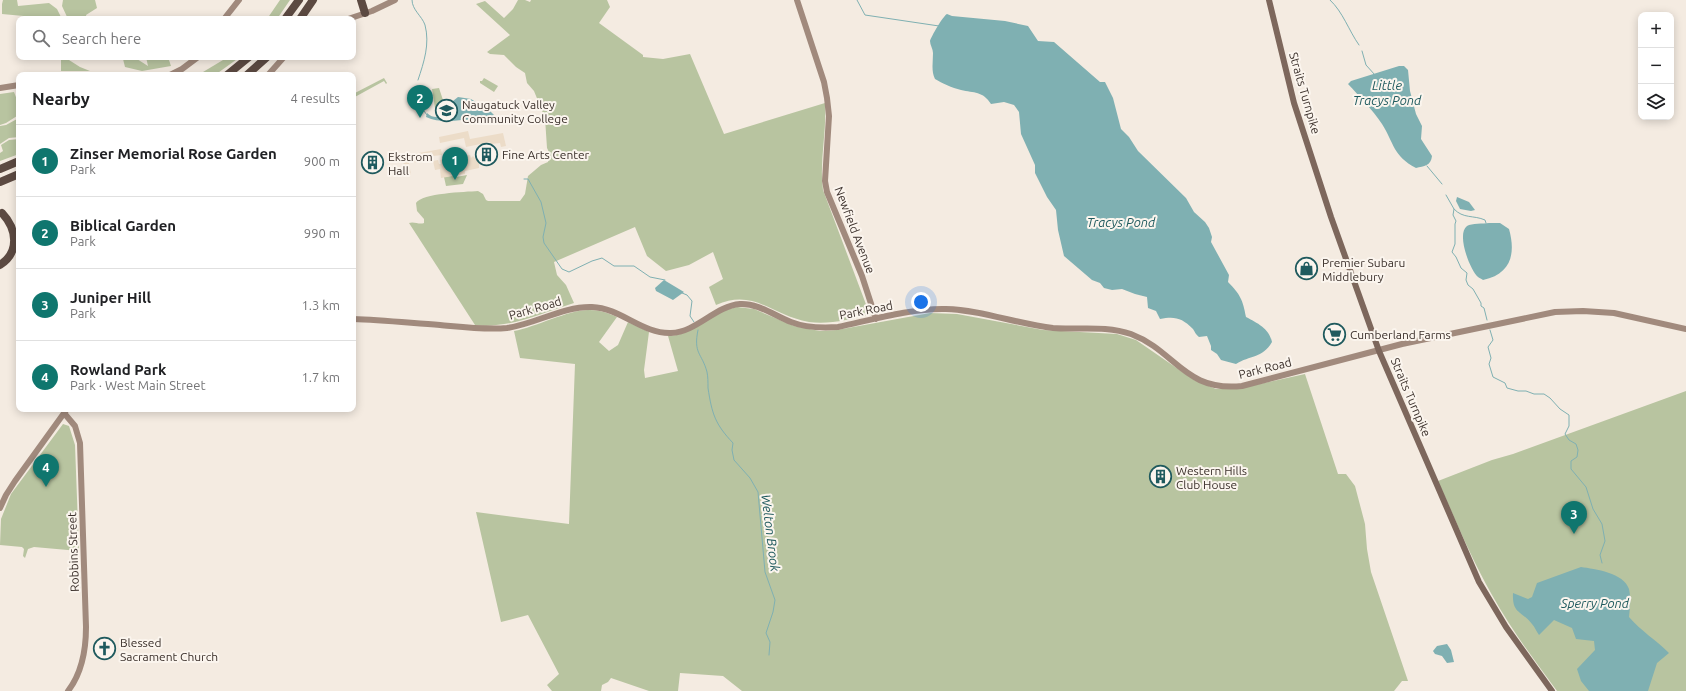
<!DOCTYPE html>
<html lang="en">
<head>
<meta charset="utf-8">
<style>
	:root { --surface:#fff; --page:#f2f2f2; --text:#202124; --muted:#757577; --line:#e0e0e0; --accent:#0f766e }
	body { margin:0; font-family:Ubuntu,sans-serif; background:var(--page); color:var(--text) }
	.controls { position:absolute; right:12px; top:12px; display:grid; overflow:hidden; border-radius:8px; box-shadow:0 2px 10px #0003 }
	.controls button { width:36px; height:36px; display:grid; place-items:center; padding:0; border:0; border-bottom:1px solid var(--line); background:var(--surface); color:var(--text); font:20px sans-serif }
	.you { position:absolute; left:921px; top:302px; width:14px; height:14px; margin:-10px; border:3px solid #fff; border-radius:50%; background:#1a73e8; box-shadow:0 0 0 6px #1a73e833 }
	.badge { display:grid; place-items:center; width:26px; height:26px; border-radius:50%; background:var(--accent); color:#fff; font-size:13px; font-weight:700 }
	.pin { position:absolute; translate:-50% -33px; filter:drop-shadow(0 1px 2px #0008) }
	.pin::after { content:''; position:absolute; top:21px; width:14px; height:12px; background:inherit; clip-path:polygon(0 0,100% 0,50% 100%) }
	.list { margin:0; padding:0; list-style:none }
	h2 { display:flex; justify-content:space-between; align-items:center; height:52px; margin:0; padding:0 16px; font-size:17px }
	h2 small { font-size:13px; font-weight:400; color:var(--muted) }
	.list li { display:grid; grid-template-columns:26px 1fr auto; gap:12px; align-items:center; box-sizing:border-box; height:72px; padding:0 16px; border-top:1px solid var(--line) }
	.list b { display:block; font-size:15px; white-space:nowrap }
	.list p { margin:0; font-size:13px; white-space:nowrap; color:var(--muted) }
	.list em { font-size:13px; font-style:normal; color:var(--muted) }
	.icon { flex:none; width:22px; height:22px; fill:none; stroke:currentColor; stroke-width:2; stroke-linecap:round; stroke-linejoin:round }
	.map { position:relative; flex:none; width:1686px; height:691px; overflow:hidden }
	.search { position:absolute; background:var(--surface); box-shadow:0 2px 10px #0003; left:16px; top:16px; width:340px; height:44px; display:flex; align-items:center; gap:10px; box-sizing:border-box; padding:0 14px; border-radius:8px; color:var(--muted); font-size:15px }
	.panel { position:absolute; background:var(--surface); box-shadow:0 2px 10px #0003; left:16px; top:72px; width:340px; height:340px; border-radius:8px }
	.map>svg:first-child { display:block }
	.green { fill:#b8c4a0 }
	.plaza { fill:#ecdcc8 }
	.water { fill:#7fb0b2 }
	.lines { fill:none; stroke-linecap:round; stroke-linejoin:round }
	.stream { stroke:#7fb0b2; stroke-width:1 }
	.secondary { stroke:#a18a7d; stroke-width:6 }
	.primary { stroke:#7d675c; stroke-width:6 }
	.highway { stroke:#5c4a42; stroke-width:8 }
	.labels { text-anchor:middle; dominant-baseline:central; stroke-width:4; stroke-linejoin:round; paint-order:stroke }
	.street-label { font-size:12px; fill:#3b302b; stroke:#fbf5ee }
	.poi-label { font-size:12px; fill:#3b302b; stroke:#fbf5ee; text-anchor:start }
	.water-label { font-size:13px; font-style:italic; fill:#1f5a5e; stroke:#fbf5ee }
</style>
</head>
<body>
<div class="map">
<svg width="1686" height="691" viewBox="0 0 1686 691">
	<rect width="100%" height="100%" fill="#f4ebe1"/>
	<path class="green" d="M 3,0 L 17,0 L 18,6 L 49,3 L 57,9 L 62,19 L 37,19 L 34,17 L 2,14 L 2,4 Z
		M 63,0 L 95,0 L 97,8 L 86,15 L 87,19 L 68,19 L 62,6 Z
		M 280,0 L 290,0 L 277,19 L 267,19 Z
		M 518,0 L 525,0 L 530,2 L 531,0 L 607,0 L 610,7 L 599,23 L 643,55 L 643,57 L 663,59 L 690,54 L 724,134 L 825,103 C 827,132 819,161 823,190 L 870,315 C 850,319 829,325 809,322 C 772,316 755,288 716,305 L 709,287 L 723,279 L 713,252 L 689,265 L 666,271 L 647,256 L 635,227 L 554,262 L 557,275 L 566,285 L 574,303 C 541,313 510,329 475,325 L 409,223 C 414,221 419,225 424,223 L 424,219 L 417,211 L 416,203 C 422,193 465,192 478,191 L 483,194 L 486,200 L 488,201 L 520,201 L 525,194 L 528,176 L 541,165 L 548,162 L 550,154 L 547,148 L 545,118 L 534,91 L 527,83 L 525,73 L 516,67 L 504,55 L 490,54 L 487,52 L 510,35 L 476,4 L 485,1 L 504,18 L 513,9 Z
		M 61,57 L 69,57 L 69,60 L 80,67 L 90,71 L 61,71 Z
		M 146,57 L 168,57 L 171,66 L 142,71 L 125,67 L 123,59 L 137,59 L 148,66 Z
		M 228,57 L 240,57 L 215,75 L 198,75 Z
		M 384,78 L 387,83 L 386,84 L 384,81 L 353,98 L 353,94 Z
		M 484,78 L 498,86 L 494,92 L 480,83 L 480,81 L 482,81 Z
		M 439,88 L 445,106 L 443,111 L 439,112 L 435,108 L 432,89 Z
		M 14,92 L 19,105 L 19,137 L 9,138 L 0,144 L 0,126 L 6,125 L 17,119 L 17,116 L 6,123 L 0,125 L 0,94 Z
		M 19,139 L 19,154 L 0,161 L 0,153 L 3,151 L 1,145 L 9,140 Z
		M 455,175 L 456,177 L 467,175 L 463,184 L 446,186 L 444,177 Z
		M 737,307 L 754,309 L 794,326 L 820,331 L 837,330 L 930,313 L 957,314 L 1043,330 L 1117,334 L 1136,340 L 1194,380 L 1216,389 L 1241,388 L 1305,374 L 1338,474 L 1346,474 L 1355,486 L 1365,524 L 1367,549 L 1371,572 L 1408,681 L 1402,681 L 1394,691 L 742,691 L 723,676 L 680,673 L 678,691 L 649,691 L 611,678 L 608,682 L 602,685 L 601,691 L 552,691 L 547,685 L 559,674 L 528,615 L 501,622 L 476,512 L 569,524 L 575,364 L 520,358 L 514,331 C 536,327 570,309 590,310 C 600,310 608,313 617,317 L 599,342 L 609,351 L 618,345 L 628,322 L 649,332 L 644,370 L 645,378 L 678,371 L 668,336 C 689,336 701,321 719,312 C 724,310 731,309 737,307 Z
		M 1686,391 L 1686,691 L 1557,691 C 1534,660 1511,629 1492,595 C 1471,558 1455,519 1438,481 L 1492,460 L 1513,454 Z
		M 63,424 L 69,426 L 75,445 L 79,551 L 34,547 L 28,549 L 25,558 L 23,556 L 24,549 L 22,547 L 0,545 L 1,519 L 11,494 Z"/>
	<path class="plaza" d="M 468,131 L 470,139 L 503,133 L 506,146 L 501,147 L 500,143 L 491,144 L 490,142 L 466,147 L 464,138 L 440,143 L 439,137 Z
		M 441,149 L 442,155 L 433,156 L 432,152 L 417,155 L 418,162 L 409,163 L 411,175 L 406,176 L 402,156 Z
		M 470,155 L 471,158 L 473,156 L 479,163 L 479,168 L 465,171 L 465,174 L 441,178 L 440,169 L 435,170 L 433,161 L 438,160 L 439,164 L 441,164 L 440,160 L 448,159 L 450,167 L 464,165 L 463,156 Z"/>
	<path class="water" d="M 947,14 L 952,16 L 1005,21 L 1028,26 L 1038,41 L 1054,42 L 1100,82 L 1105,82 L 1113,98 L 1121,129 L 1129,137 L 1138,151 L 1186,198 L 1194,212 L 1205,222 L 1209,228 L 1212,237 L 1211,242 L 1229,275 L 1228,282 C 1240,294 1243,300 1246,317 C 1257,323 1269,328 1272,342 C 1262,359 1250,355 1236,364 L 1221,360 L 1217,354 L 1211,350 L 1211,346 L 1207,336 L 1199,337 C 1196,335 1195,332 1193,329 C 1182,318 1175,316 1160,319 L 1156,311 L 1148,308 L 1147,297 L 1135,294 L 1122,289 L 1112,290 L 1104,288 L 1100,283 L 1092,280 L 1064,256 L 1058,230 L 1056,210 L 1047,197 L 1035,173 L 1035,165 L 1021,134 L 1019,112 L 1014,105 L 1004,102 L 991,104 C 983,91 974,93 961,90 C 952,88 942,83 935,79 C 931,71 933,62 933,53 C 933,49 930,45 930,41 C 931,37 943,16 947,14 Z
		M 1399,66 L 1404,66 L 1408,70 L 1410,91 L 1416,114 L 1422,126 L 1421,139 L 1432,156 C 1431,166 1424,166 1416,168 C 1393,156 1394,143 1382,124 C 1372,109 1360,97 1348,84 L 1351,81 Z
		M 458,97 L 471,99 L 490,111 L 498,119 L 496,122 C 472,114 448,127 426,117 L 427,113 C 434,119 438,117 446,115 L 453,101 Z
		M 1457,197 L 1469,202 L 1475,210 L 1471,211 L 1460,209 L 1456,201 Z
		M 1489,223 L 1500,223 L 1509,229 C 1516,254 1511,274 1483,280 C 1482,279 1479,278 1478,277 C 1470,270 1456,234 1467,226 C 1472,223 1483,224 1489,223 Z
		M 664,280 L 684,292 L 673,300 L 656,291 L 655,288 Z
		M 1581,567 C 1595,569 1624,573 1629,589 C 1631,598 1630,608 1629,617 C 1641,631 1656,640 1669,653 L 1657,663 L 1648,691 L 1589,691 L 1581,681 L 1577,669 L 1595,650 L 1594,641 L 1576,639 L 1572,628 L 1554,620 L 1539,635 C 1536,631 1535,627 1532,624 C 1521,610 1512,614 1513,593 L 1528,599 L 1532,597 L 1537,583 Z
		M 1447,644 L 1451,650 L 1454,662 L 1447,663 L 1442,656 L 1435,654 L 1433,651 L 1437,646 Z"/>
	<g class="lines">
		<path class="stream" d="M 412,0 C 412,10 422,16 425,25 C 430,44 424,62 418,80
			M 857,0 L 865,15 L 939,26
			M 1330,0 C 1343,12 1349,31 1359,45
			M 1362,51 L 1366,65 L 1375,75
			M 420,101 L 421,107 L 427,115
			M 1427,166 L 1442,184
			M 524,179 L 528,179 L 541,202 L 546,223 L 543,237 L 544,243 L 562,269 L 569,272 L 592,261 L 602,258 L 614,266 L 634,266 L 650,277 L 665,280
			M 1446,195 L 1454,209 L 1453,215 L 1456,221 L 1455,224 L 1455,244 L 1452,252 L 1456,257 L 1461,268 L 1467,273 L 1466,280 L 1468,285 L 1473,289 L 1481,303 L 1481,306 L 1484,308 L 1487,320
			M 1454,209 C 1463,219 1474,215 1485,220 L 1486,223
			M 682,293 L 687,295 L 692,301 L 690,316 L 694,322
			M 698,330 C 693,354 702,353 707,372 C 708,377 708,382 708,388 C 712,414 715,424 733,443 L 732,450 L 734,460 L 750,478 L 758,492 L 765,572 L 775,600 L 773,612 L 766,633 L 770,642 L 769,655
			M 1490,330 L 1493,340 L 1488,347 L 1491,358 L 1489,364 L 1493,377 L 1505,383 L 1507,388 L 1518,391 L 1526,391 L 1534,394 L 1544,394 L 1550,398 L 1560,409 L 1569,415 L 1569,426 L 1565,434 L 1569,440 L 1576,444 L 1578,450 L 1577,457 L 1571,461 L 1571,469 L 1586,487 L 1593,509 L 1602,524 L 1605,541 L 1600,555 L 1602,563"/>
		<path class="secondary" d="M 797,0 L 824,82 L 827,98 L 829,116 L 825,181 L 827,192 L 862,276 L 876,319
			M 224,19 L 239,0
			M 348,19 L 372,11 L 395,0
			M 170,75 L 182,69 L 198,57
			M 268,75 L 284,57
			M 0,88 L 19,85
			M 353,319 C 382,320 411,323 440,325 C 462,327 485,330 507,328 C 536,324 563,306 592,307 C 621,308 642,334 671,333 C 697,332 715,306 740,304 C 758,303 775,316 791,322 C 806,328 823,328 838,327 C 871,320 912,308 946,309 C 982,310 1017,324 1053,328 C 1078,330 1106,325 1131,334 C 1176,351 1184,392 1242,386 L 1402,344 L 1555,312 L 1583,311 L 1614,313 L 1686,329
			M 64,413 L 75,426 L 80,443 L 86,627 C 86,649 82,673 68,691
			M 0,508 L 6,495 L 15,481 L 67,409"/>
		<path class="primary" d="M 1269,0 L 1294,103 L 1331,217 L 1379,351 L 1479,582 L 1506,627 L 1552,691"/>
		<path class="highway" d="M 361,0 L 365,13
			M 285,19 L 299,0
			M 300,19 L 313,0
			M 227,75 L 249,57
			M 247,75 L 267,57
			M 0,169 L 19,161
			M 0,182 L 19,174
			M 0,265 C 20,252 17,229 2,213"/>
	</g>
	<defs>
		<symbol id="university-ring" viewBox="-11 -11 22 22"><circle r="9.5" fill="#fbf5ee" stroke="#1f5a5e" stroke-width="1.5"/><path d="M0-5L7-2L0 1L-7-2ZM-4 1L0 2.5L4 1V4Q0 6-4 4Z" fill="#1f5a5e"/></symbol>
		<symbol id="building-ring" viewBox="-11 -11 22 22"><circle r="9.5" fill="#fbf5ee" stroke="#1f5a5e" stroke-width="1.5"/><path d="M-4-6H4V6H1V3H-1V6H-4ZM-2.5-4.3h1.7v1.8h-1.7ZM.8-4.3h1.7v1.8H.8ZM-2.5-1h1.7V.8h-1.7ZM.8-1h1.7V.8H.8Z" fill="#1f5a5e"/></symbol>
		<symbol id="shop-ring" viewBox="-11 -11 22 22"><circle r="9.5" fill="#fbf5ee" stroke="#1f5a5e" stroke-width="1.5"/><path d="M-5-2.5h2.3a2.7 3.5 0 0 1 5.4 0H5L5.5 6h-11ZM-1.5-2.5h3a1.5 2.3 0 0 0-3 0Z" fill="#1f5a5e"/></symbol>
		<symbol id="supermarket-ring" viewBox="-11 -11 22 22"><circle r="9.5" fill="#fbf5ee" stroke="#1f5a5e" stroke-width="1.5"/><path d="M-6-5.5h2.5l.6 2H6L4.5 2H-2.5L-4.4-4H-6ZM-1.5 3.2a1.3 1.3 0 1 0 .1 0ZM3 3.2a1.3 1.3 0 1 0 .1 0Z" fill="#1f5a5e"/></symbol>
		<symbol id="church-ring" viewBox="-11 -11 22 22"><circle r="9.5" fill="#fbf5ee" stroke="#1f5a5e" stroke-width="1.5"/><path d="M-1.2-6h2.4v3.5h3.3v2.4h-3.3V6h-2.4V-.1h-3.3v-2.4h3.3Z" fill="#1f5a5e"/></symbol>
	</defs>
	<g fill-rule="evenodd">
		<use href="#university-ring" x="434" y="98" width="25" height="25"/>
		<use href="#building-ring" x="474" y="142" width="25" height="25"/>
		<use href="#building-ring" x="360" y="150" width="25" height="25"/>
		<use href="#shop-ring" x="1294" y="256" width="25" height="25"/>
		<use href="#supermarket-ring" x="1322" y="322" width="25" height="25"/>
		<use href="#building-ring" x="1148" y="464" width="25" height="25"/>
		<use href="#church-ring" x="92" y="636" width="25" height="25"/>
	</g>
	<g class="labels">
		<g class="street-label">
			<text transform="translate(1305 93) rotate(74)">Straits Turnpike</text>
			<text transform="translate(855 230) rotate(69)">Newfield Avenue</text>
			<text transform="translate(535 308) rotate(-16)">Park Road</text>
			<text transform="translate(866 310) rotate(-11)">Park Road</text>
			<text transform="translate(1265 368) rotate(-14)">Park Road</text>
			<text transform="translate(1411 397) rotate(67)">Straits Turnpike</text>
			<text transform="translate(73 552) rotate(-92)">Robbins Street</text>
		</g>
		<g class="poi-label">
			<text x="462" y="104">Naugatuck Valley<tspan x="462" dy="14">Community College</tspan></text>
			<text x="502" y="154">Fine Arts Center</text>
			<text x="388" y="156">Ekstrom<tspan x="388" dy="14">Hall</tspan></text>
			<text x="1322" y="262">Premier Subaru<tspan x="1322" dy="14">Middlebury</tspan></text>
			<text x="1350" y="334">Cumberland Farms</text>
			<text x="1176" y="470">Western Hills<tspan x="1176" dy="14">Club House</tspan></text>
			<text x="120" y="642">Blessed<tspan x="120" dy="14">Sacrament Church</tspan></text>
		</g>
		<g class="water-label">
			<text x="1387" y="85">Little<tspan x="1387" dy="15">Tracys Pond</tspan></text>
			<text x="1121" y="222">Tracys Pond</text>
			<text transform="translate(771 533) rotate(83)">Welton Brook</text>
			<text x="1595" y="603">Sperry Pond</text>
		</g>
	</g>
</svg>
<div class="controls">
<button>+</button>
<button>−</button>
<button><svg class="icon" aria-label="layers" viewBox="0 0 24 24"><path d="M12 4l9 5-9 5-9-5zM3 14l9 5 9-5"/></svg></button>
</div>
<div class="you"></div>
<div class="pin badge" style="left:455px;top:180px">1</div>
<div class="pin badge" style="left:420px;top:118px">2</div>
<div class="pin badge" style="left:1574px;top:534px">3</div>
<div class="pin badge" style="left:46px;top:487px">4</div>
<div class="search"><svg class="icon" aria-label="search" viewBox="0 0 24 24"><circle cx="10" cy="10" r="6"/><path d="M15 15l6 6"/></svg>Search here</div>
<section class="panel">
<h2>Nearby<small>4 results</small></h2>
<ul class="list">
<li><span class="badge">1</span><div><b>Zinser Memorial Rose Garden</b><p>Park</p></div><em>900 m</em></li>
<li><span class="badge">2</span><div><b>Biblical Garden</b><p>Park</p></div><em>990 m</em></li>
<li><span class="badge">3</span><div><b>Juniper Hill</b><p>Park</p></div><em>1.3 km</em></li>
<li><span class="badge">4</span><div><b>Rowland Park</b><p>Park · West Main Street</p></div><em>1.7 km</em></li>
</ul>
</section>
</div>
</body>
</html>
